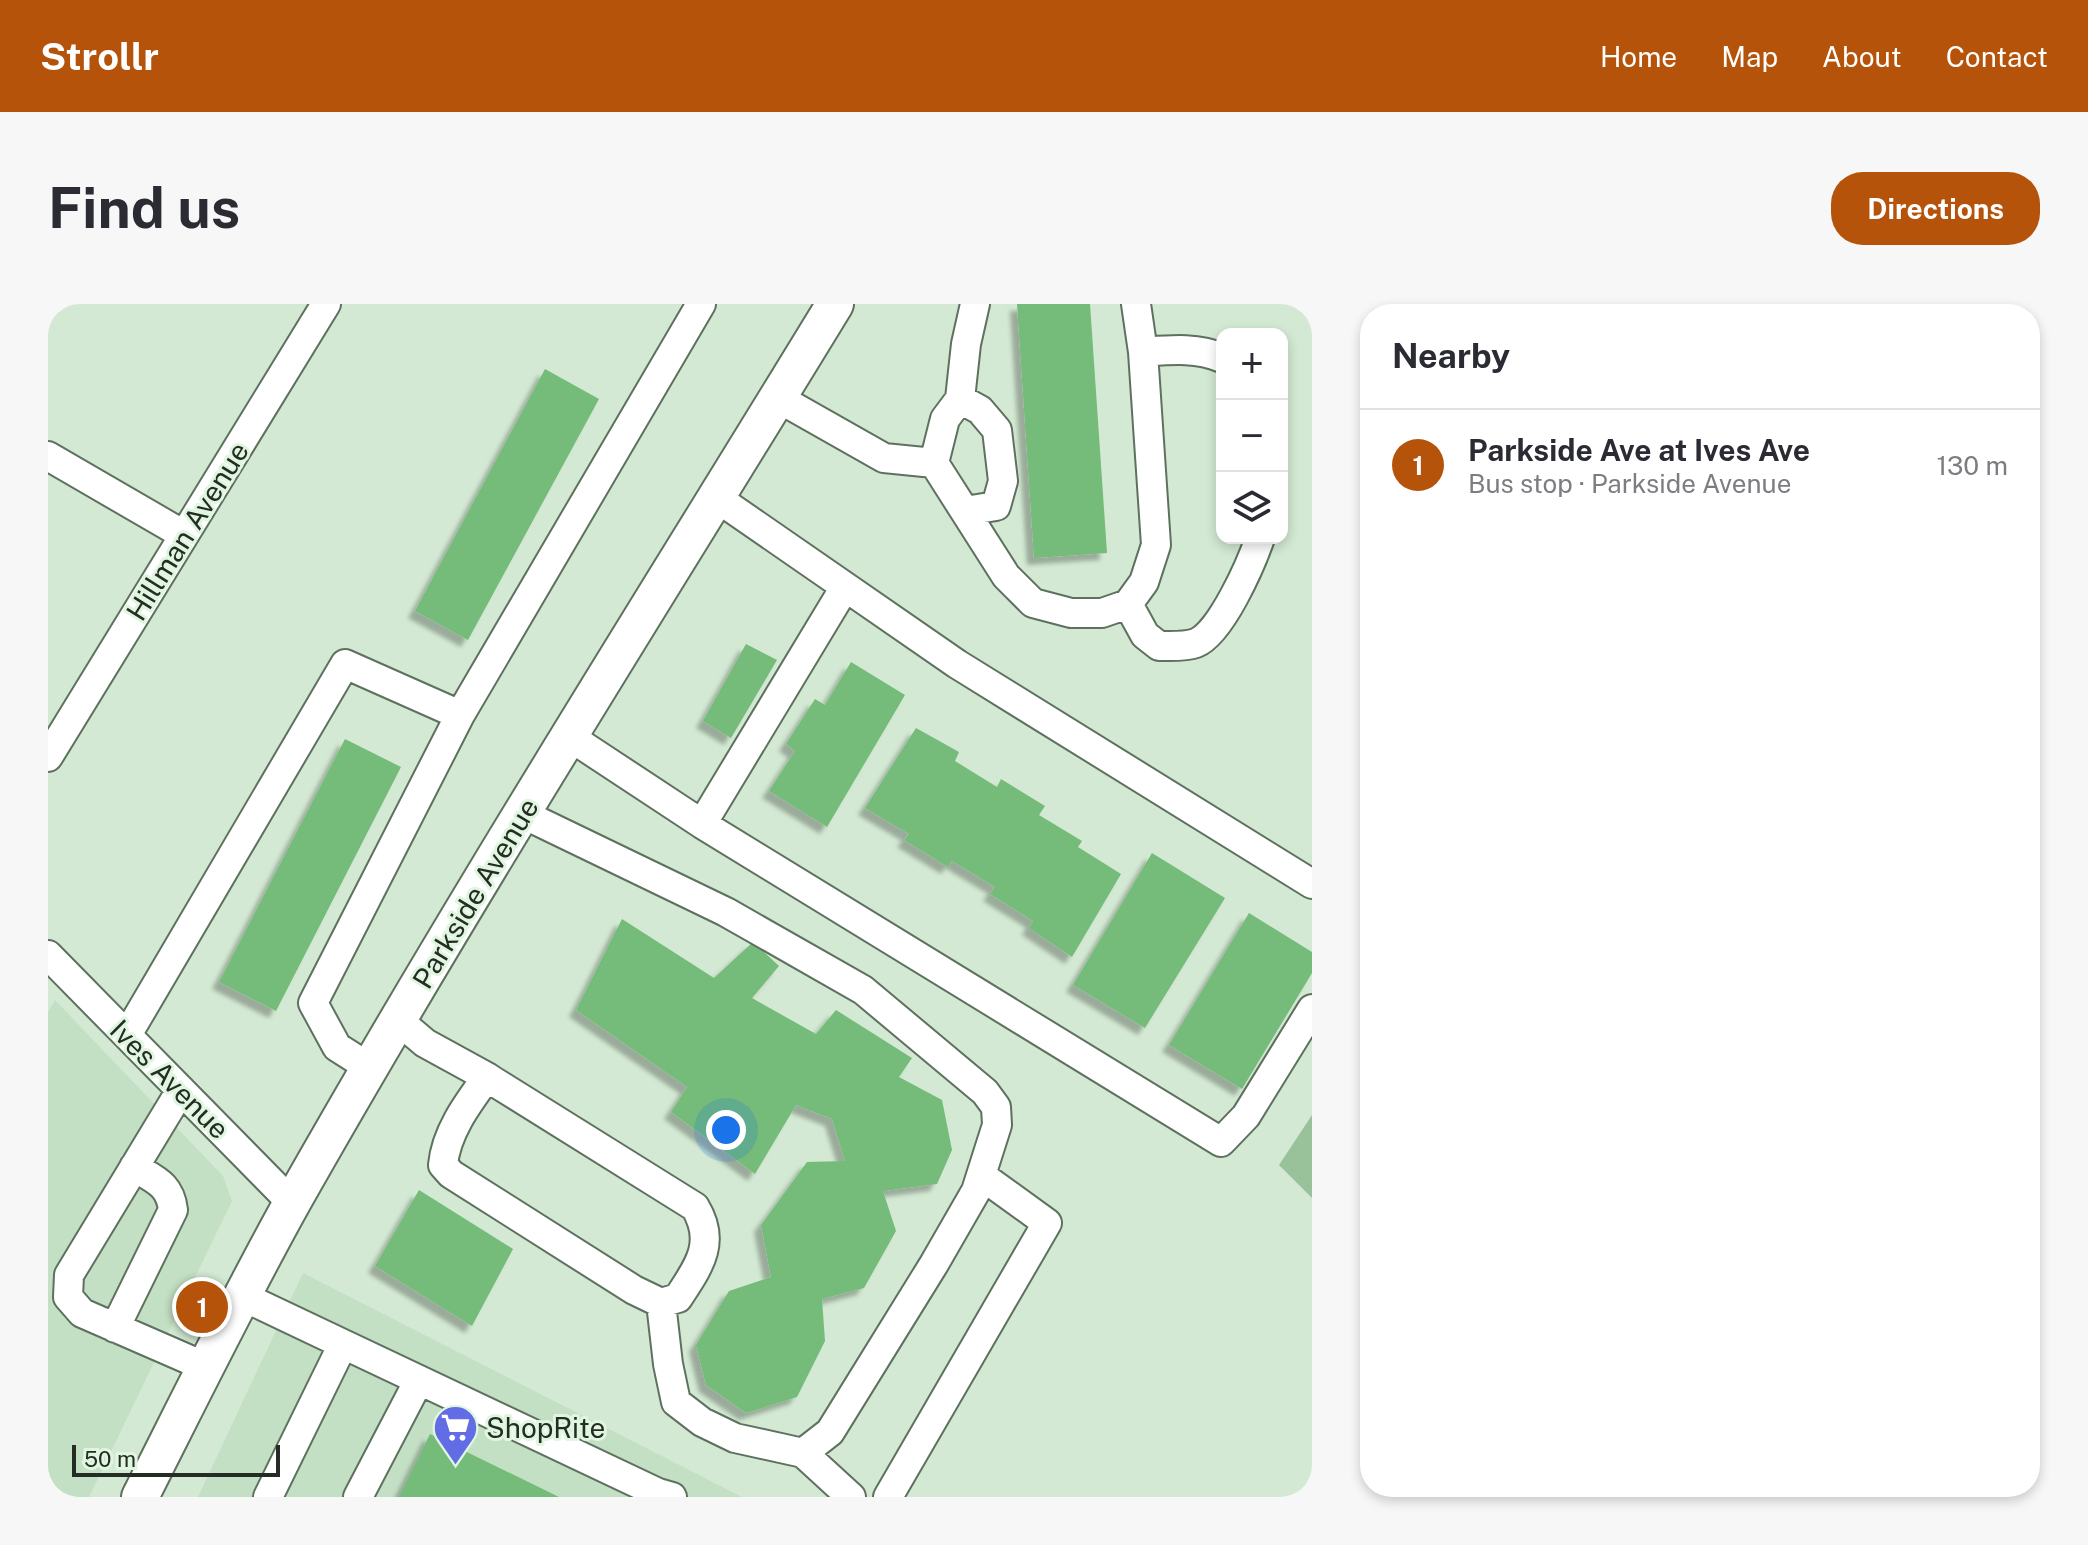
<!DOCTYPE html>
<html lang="en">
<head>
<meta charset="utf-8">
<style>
	:root { --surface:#fff; --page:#f7f7f7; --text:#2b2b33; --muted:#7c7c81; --line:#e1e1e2; --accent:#b45309 }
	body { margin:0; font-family:"Public Sans",sans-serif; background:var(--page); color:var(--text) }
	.controls { position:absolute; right:24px; top:24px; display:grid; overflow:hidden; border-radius:16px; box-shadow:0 4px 12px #0003 }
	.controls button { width:72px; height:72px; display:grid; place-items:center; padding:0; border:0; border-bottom:2px solid var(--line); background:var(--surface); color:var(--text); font:40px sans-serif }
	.scale { position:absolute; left:24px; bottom:20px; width:208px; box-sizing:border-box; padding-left:8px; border:4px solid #242c24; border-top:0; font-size:22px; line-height:28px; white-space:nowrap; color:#242c24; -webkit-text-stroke:6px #e0f6e0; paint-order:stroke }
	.you { position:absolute; left:678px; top:826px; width:28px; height:28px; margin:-20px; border:6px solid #fff; border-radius:50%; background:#1a73e8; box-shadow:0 0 0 12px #1a73e833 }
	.badge { display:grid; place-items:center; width:52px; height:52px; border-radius:50%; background:var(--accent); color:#fff; font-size:26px; font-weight:700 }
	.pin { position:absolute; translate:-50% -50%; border:4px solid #fff; box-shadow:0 2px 8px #0006 }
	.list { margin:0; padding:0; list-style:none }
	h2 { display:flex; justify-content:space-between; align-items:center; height:104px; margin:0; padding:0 32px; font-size:34px }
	h2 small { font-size:26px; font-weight:400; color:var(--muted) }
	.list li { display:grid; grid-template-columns:52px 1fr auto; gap:24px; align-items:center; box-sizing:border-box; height:112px; padding:0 32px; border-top:2px solid var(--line) }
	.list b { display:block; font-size:30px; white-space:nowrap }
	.list p { margin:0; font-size:26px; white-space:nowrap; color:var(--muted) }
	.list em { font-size:26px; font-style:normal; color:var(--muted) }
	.icon { flex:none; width:44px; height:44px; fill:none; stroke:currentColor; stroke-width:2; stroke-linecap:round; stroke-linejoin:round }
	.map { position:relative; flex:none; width:1264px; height:1193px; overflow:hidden; border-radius:32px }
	header { display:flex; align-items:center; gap:48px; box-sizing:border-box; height:112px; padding:0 40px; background:var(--accent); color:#fff }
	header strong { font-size:38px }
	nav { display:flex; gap:44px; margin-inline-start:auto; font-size:28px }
	.intro { display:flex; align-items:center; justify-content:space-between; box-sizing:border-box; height:192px; padding:0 48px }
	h1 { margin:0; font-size:56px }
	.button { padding:20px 36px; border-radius:32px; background:var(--accent); color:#fff; font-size:28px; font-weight:700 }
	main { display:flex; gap:48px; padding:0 48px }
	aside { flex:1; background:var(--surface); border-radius:32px; box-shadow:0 4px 12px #0003 }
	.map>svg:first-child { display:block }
	.built { fill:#c3dfc4 }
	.green { fill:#99c29b }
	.building { fill:#74bb79; filter:url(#shadow) }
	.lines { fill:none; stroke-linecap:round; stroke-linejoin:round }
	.minor-casing { stroke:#5d715e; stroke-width:32 }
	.major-casing { stroke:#5d715e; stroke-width:40 }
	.minor { stroke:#fff; stroke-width:28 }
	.major { stroke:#fff; stroke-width:36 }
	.labels { text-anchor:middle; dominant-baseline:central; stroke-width:6; stroke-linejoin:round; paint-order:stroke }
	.street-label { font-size:28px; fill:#242c24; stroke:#e0f6e0 }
	.poi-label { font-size:28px; fill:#242c24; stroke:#e0f6e0; text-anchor:start }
</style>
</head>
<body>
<header>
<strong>Strollr</strong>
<nav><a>Home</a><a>Map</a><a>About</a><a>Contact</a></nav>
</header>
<div class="intro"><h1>Find us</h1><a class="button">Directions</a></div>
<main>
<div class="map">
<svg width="1264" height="1193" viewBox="0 0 1264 1193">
	<defs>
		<filter id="shadow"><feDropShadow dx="-7" dy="7" stdDeviation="2" flood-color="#0004"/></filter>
	</defs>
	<rect width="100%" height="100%" fill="#d3e9d3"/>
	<path class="built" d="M 7,696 L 175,872 L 184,897 L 41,1193 L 0,1193 L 0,708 Z
		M 255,969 L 694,1193 L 150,1193 Z"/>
	<path class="green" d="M 1264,811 L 1264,894 L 1231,861 Z"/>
	<path class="building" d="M 969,0 L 1042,0 L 1059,249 L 986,254 Z
		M 497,65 L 551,95 L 420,336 L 367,307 Z
		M 698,340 L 729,356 L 683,434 L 655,417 Z
		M 803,358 L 857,391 L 779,523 L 721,487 L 747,447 L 738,440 L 767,395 L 777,401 Z
		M 868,424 L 911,448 L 907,457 L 949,483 L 953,475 L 997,502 L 991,511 L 1034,537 L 1030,543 L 1073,570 L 1024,653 L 981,624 L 985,617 L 942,590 L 947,583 L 904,557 L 900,563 L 856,536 L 861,530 L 817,504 Z
		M 297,435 L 353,463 L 228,707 L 171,678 Z
		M 1104,549 L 1177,594 L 1097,724 L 1025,681 Z
		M 1201,609 L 1264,648 L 1264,669 L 1194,785 L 1121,741 Z
		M 574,615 L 666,674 L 705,638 L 731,662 L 704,694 L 768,730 L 788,706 L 864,754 L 851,773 L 894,796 L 904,846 L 889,880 L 835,887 L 848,927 L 816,984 L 774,995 L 777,1037 L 749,1093 L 698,1109 L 658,1081 L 648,1041 L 681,987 L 723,973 L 713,921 L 759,858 L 797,857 L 784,815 L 748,801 L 707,870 L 623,808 L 639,783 L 528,706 Z
		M 371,886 L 465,945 L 424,1022 L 327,962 Z
		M 382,1130 L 511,1193 L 351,1193 Z"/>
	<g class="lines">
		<defs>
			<path id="minor" d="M 1095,48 C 1122,46 1149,43 1174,54
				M 730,94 L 836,154 L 886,159 L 958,272 L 985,299 L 1023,309 L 1054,309 L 1080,300 L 1096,278 L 1108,241 L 1095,48 L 1088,0
				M 912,95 L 918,40 L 927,0
				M 0,152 L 136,231
				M 886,159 L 897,115 L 912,95 L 932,106 L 949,126 L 955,177 L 948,202 L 917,207
				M 669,194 L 909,360 L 1264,580
				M 1080,300 L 1097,331 L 1111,342 C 1123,342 1137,343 1148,339 C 1173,329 1203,260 1212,234
				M 522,433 L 654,520 L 1173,838 L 1198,812 L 1264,705
				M 0,453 L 278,0
				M 475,510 L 678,608 L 815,686 L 937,788 L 948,803 L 949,821 L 928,887 L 886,960 L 782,1128 L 755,1149 L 687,1134 L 654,1118 L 628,1098 L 620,1060 L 613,999
				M 654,520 L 797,283
				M 0,651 L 244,899
				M 350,716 L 377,739 L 439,773 L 445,777 L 647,903 C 669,939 650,963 630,994 L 613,999 L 586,986 L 403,870 L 395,861 C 398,828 420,799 439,773
				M 79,731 L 297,360 L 412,411
				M 322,764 L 289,743 L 265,699 L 412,411 L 653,0
				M 133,786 L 21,971 L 20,993 L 34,1009 L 158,1063
				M 194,992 L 295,1040
				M 67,1024 L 125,906 C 122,880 107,876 86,863
				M 755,1149 L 803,1193
				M 220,1193 L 295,1040 L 610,1189 L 624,1193
				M 310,1193 L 371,1076
				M 840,1193 L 999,919 L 934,872"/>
			<path id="major" d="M 92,1193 C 142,1094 191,994 245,897 C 417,593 605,298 787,0"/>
		</defs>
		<use href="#minor" class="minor-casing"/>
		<use href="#major" class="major-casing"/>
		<use href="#minor" class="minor"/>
		<use href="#major" class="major"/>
	</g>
	<defs>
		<symbol id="supermarket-pin" viewBox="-11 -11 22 30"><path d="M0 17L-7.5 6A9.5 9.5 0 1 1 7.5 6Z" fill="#616ce5" stroke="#e0f6e0"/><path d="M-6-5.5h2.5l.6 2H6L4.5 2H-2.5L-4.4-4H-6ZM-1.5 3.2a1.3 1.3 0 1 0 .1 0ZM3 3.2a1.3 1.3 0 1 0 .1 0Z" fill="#fff"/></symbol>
	</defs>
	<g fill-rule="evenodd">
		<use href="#supermarket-pin" x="382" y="1098" width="51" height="69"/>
	</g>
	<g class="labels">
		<g class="street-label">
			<text transform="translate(139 227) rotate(-58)">Hillman Avenue</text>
			<text transform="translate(427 589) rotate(-59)">Parkside Avenue</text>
			<text transform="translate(122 775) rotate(45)">Ives Avenue</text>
		</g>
		<g class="poi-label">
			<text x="438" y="1123">ShopRite</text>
		</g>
	</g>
</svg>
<div class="controls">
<button>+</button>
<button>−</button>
<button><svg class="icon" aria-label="layers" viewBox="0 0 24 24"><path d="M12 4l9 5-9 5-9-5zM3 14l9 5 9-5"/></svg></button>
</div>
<div class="scale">50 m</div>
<div class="you"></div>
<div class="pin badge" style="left:154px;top:1003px">1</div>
</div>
<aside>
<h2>Nearby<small></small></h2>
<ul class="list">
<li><span class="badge">1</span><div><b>Parkside Ave at Ives Ave</b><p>Bus stop · Parkside Avenue</p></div><em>130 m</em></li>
</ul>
</aside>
</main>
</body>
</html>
